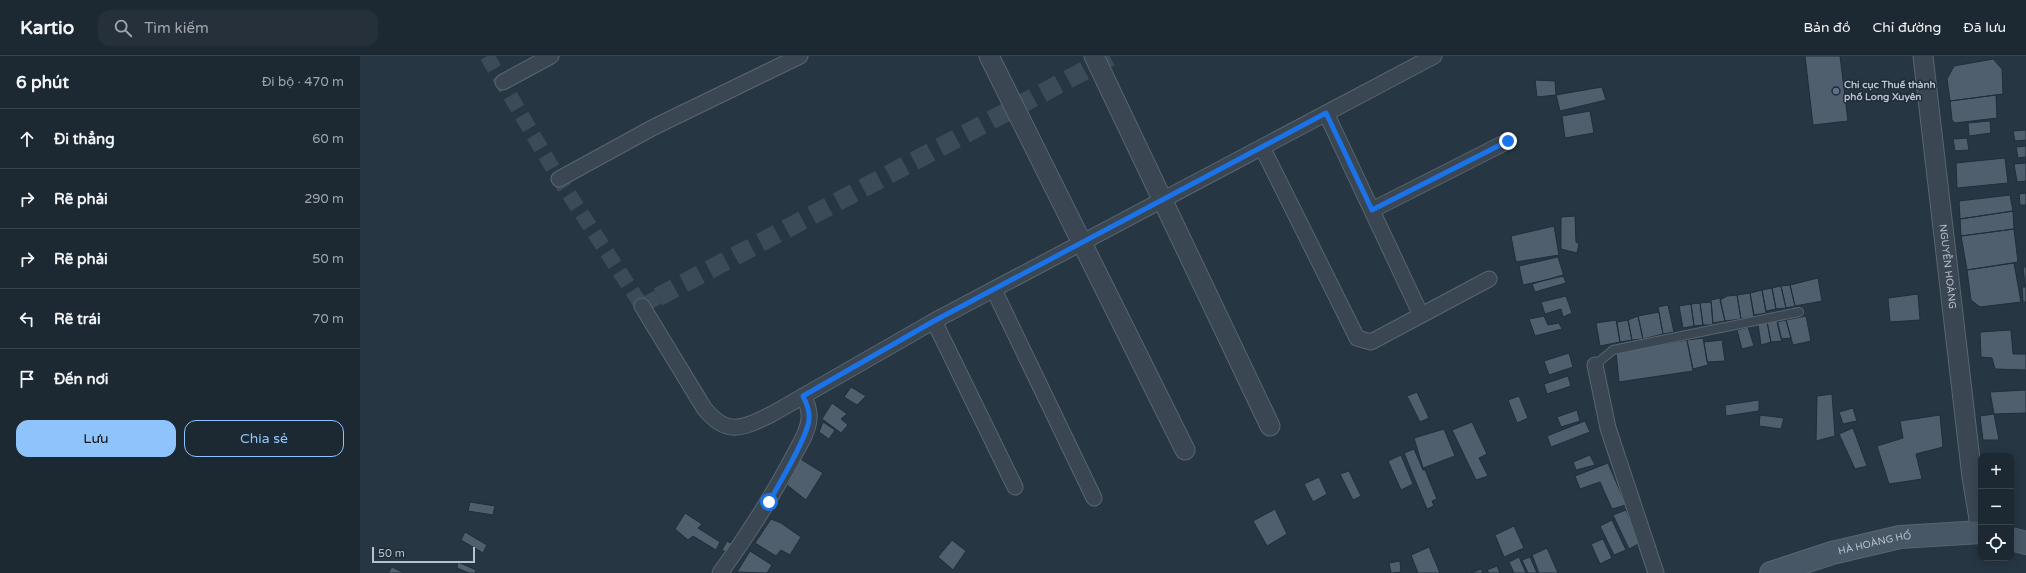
<!DOCTYPE html>
<html lang="vi">
<head>
<meta charset="utf-8">
<style>
	:root { --surface:#1c2832; --page:#25303a; --text:#f1f3f6; --muted:#a0a6ac; --line:#3a444d; --accent:#8ec4fb }
	body { margin:0; font-family:"Varela Round",sans-serif; background:var(--page); color:var(--text) }
	.controls { position:absolute; right:12px; bottom:12px; display:grid; overflow:hidden; border-radius:8px; box-shadow:0 2px 10px #0003 }
	.controls button { width:36px; height:36px; display:grid; place-items:center; padding:0; border:0; border-bottom:1px solid var(--line); background:var(--surface); color:var(--text); font:20px sans-serif }
	.scale { position:absolute; left:12px; bottom:10px; width:103px; box-sizing:border-box; padding-left:4px; border:2px solid #b8c2cc; border-top:0; font-size:11px; line-height:14px; white-space:nowrap; color:#b8c2cc; -webkit-text-stroke:3px #1f2c38; paint-order:stroke }
	.stop { position:absolute; width:12px; height:12px; margin:-9px; border:3px solid #1a73e8; border-radius:50%; background:#fff }
	.stop.end { background:#1a73e8; border-color:#fff; box-shadow:0 1px 4px #0008 }
	.list { margin:0; padding:0; list-style:none }
	h2 { display:flex; justify-content:space-between; align-items:center; height:52px; margin:0; padding:0 16px; font-size:17px }
	h2 small { font-size:13px; font-weight:400; color:var(--muted) }
	.list li { display:grid; grid-template-columns:26px 1fr auto; gap:12px; align-items:center; box-sizing:border-box; height:60px; padding:0 16px; border-top:1px solid var(--line) }
	.list b { display:block; font-size:15px; white-space:nowrap }
	.list em { font-size:13px; font-style:normal; color:var(--muted) }
	.actions { display:flex; gap:8px; padding:12px 16px }
	.actions a { flex:1; padding:9px 0; border:1px solid var(--accent); border-radius:12px; text-align:center; font-size:14px; color:var(--accent) }
	.actions .main { background:var(--accent); color:#111 }
	.icon { flex:none; width:22px; height:22px; fill:none; stroke:currentColor; stroke-width:2; stroke-linecap:round; stroke-linejoin:round }
	.map { position:relative; flex:none; width:1666px; height:517px; overflow:hidden }
	header { display:flex; align-items:center; gap:24px; box-sizing:border-box; height:56px; padding:0 20px; background:var(--surface); border-bottom:1px solid var(--line) }
	header strong { font-size:19px }
	nav { display:flex; gap:22px; margin-inline-start:auto; font-size:14px }
	.search { width:280px; height:36px; background:var(--page); display:flex; align-items:center; gap:10px; box-sizing:border-box; padding:0 14px; border-radius:12px; color:var(--muted); font-size:15px }
	main { display:flex }
	aside { flex:1; background:var(--surface) }
	.map>svg:first-child { display:block }
	.building { fill:#4f5f6e; stroke:#212e3a }
	.lines { fill:none; stroke-linecap:round; stroke-linejoin:round }
	.minor-tunnel { stroke:#3c4b58; stroke-width:15; stroke-dasharray:15 8; stroke-linecap:butt }
	.tertiary-tunnel { stroke:#3c4b58; stroke-width:19; stroke-dasharray:19 10; stroke-linecap:butt }
	.service-casing { stroke:#596570; stroke-width:10 }
	.minor-casing { stroke:#596570; stroke-width:17 }
	.tertiary-casing { stroke:#596570; stroke-width:21 }
	.secondary-casing { stroke:#596570; stroke-width:24 }
	.service { stroke:#3a4753; stroke-width:8 }
	.minor { stroke:#3a4753; stroke-width:15 }
	.tertiary { stroke:#3a4753; stroke-width:19 }
	.secondary { stroke:#485766; stroke-width:22 }
	.route { stroke:#1a73e8; stroke-width:5 }
	.service-dot { fill:#5c6f8a; stroke:#1f2c38; stroke-width:1.5 }
	.labels { text-anchor:middle; dominant-baseline:central; stroke-width:3; stroke-linejoin:round; paint-order:stroke }
	.poi-label { font-size:10px; font-weight:bold; fill:#b8c2cc; stroke:#1f2c38; text-anchor:start }
	.street-label { font-size:10px; fill:#b8c2cc; stroke:#1f2c38 }
</style>
</head>
<body>
<header>
<strong>Kartio</strong>
<div class="search"><svg class="icon" aria-label="search" viewBox="0 0 24 24"><circle cx="10" cy="10" r="6"/><path d="M15 15l6 6"/></svg>Tìm kiếm</div>
<nav><a>Bản đồ</a><a>Chỉ đường</a><a>Đã lưu</a></nav>
</header>
<main>
<aside>
<h2>6 phút<small>Đi bộ · 470 m</small></h2>
<ul class="list">
<li><svg class="icon" aria-label="ahead" viewBox="0 0 24 24"><path d="M12 20V5M6 11l6-6 6 6"/></svg><div><b>Đi thẳng</b></div><em>60 m</em></li>
<li><svg class="icon" aria-label="right" viewBox="0 0 24 24"><path d="M7 20v-9h11M14 6l5 5-5 5"/></svg><div><b>Rẽ phải</b></div><em>290 m</em></li>
<li><svg class="icon" aria-label="right" viewBox="0 0 24 24"><path d="M7 20v-9h11M14 6l5 5-5 5"/></svg><div><b>Rẽ phải</b></div><em>50 m</em></li>
<li><svg class="icon" aria-label="left" viewBox="0 0 24 24"><path d="M17 20v-9H6M10 6l-5 5 5 5"/></svg><div><b>Rẽ trái</b></div><em>70 m</em></li>
<li><svg class="icon" aria-label="arrive" viewBox="0 0 24 24"><path d="M6 21V4h12l-3 4 3 4H6"/></svg><div><b>Đến nơi</b></div></li>
</ul>
<div class="actions"><a class="main">Lưu</a><a>Chia sẻ</a></div>
</aside>
<div class="map">
<svg width="1666" height="517" viewBox="0 0 1666 517">
	<rect width="100%" height="100%" fill="#263643"/>
	<path class="building" d="M 1445,0 L 1480,0 L 1488,65 L 1453,69 Z
		M 1633,3 L 1642,13 L 1643,38 L 1590,45 L 1587,23 L 1594,10 Z
		M 1175,24 L 1195,25 L 1196,39 L 1177,41 Z
		M 1242,31 L 1246,44 L 1200,55 L 1196,39 Z
		M 1636,39 L 1637,62 L 1595,67 L 1592,64 L 1590,45 Z
		M 1230,55 L 1234,77 L 1205,82 L 1202,60 Z
		M 1630,65 L 1631,77 L 1609,80 L 1608,67 Z
		M 1666,74 L 1666,84 L 1655,85 L 1653,75 Z
		M 1607,82 L 1609,94 L 1595,95 L 1593,83 Z
		M 1666,90 L 1666,101 L 1658,102 L 1656,91 Z
		M 1645,102 L 1648,127 L 1597,132 L 1596,107 Z
		M 1666,107 L 1666,125 L 1657,126 L 1654,108 Z
		M 1666,137 L 1666,149 L 1660,149 L 1659,138 Z
		M 1650,139 L 1653,155 L 1600,163 L 1599,145 Z
		M 1653,155 L 1654,173 L 1601,180 L 1600,163 Z
		M 1215,160 L 1216,186 L 1219,188 L 1217,197 L 1201,193 L 1201,161 Z
		M 1194,170 L 1199,199 L 1156,206 L 1151,180 Z
		M 1654,173 L 1658,206 L 1607,214 L 1601,180 Z
		M 1198,201 L 1204,220 L 1163,229 L 1159,210 Z
		M 1654,207 L 1661,246 L 1620,251 L 1611,244 L 1607,214 Z
		M 1663,211 L 1666,211 L 1666,229 L 1665,229 Z
		M 1203,219 L 1206,227 L 1175,236 L 1172,228 Z
		M 1458,222 L 1462,245 L 1435,250 L 1430,229 Z
		M 1430,229 L 1435,250 L 1426,252 L 1421,230 Z
		M 1421,230 L 1426,252 L 1416,253 L 1412,232 Z
		M 1662,231 L 1666,231 L 1666,246 L 1663,246 Z
		M 1412,232 L 1416,253 L 1406,255 L 1402,234 Z
		M 1402,234 L 1406,257 L 1394,259 L 1390,237 Z
		M 1390,237 L 1394,261 L 1381,263 L 1377,239 Z
		M 1558,238 L 1560,264 L 1530,266 L 1528,242 Z
		M 1377,239 L 1381,263 L 1365,265 L 1360,244 L 1367,240 Z
		M 1206,240 L 1212,257 L 1203,261 L 1201,253 L 1185,258 L 1181,246 Z
		M 1360,242 L 1365,265 L 1353,267 L 1351,244 Z
		M 1351,246 L 1353,269 L 1343,269 L 1340,247 Z
		M 1340,247 L 1343,269 L 1334,270 L 1331,248 Z
		M 1331,248 L 1334,270 L 1323,272 L 1319,250 Z
		M 1308,249 L 1314,276 L 1303,278 L 1298,251 Z
		M 1299,256 L 1303,278 L 1283,283 L 1278,260 Z
		M 1184,260 L 1188,269 L 1199,267 L 1202,273 L 1175,280 L 1169,263 Z
		M 1278,260 L 1283,283 L 1272,284 L 1268,264 Z
		M 1446,260 L 1451,285 L 1433,289 L 1426,264 Z
		M 1417,263 L 1422,285 L 1411,286 L 1407,266 Z
		M 1256,264 L 1260,286 L 1240,290 L 1236,267 Z
		M 1268,264 L 1272,284 L 1260,286 L 1257,266 Z
		M 1426,264 L 1431,282 L 1421,283 L 1417,266 Z
		M 1407,266 L 1411,286 L 1401,289 L 1398,268 Z
		M 1388,271 L 1394,290 L 1382,293 L 1377,274 Z
		M 1651,274 L 1653,298 L 1666,298 L 1666,314 L 1635,313 L 1632,302 L 1621,301 L 1620,276 Z
		M 1343,282 L 1348,309 L 1333,313 L 1327,284 Z
		M 1327,284 L 1333,315 L 1259,326 L 1256,296 Z
		M 1362,284 L 1365,305 L 1347,306 L 1344,286 Z
		M 1209,297 L 1213,311 L 1189,319 L 1184,305 Z
		M 1208,320 L 1211,330 L 1187,338 L 1184,328 Z
		M 491,331 L 506,340 L 497,349 L 484,341 Z
		M 1666,334 L 1666,357 L 1634,358 L 1630,336 Z
		M 1057,336 L 1069,362 L 1060,366 L 1047,340 Z
		M 1472,338 L 1475,380 L 1456,385 L 1457,340 Z
		M 1159,340 L 1168,362 L 1157,367 L 1148,344 Z
		M 1399,344 L 1399,355 L 1366,360 L 1365,349 Z
		M 472,347 L 487,358 L 481,363 L 488,369 L 481,377 L 462,363 Z
		M 1493,352 L 1497,365 L 1483,368 L 1479,356 Z
		M 1217,354 L 1220,365 L 1201,371 L 1197,361 Z
		M 1634,358 L 1639,384 L 1623,384 L 1620,360 Z
		M 1400,359 L 1424,362 L 1421,373 L 1399,370 Z
		M 1580,359 L 1583,391 L 1556,398 L 1562,423 L 1529,428 L 1517,390 L 1543,382 L 1540,365 Z
		M 1225,365 L 1230,376 L 1191,391 L 1187,380 Z
		M 463,366 L 475,374 L 469,383 L 459,376 Z
		M 1112,366 L 1127,398 L 1119,402 L 1128,420 L 1116,424 L 1092,374 Z
		M 1493,372 L 1507,410 L 1495,413 L 1479,378 Z
		M 1084,373 L 1095,400 L 1063,412 L 1054,382 Z
		M 1054,393 L 1063,414 L 1065,414 L 1077,443 L 1072,445 L 1074,450 L 1067,453 L 1044,397 Z
		M 1041,399 L 1053,428 L 1041,434 L 1028,405 Z
		M 1230,399 L 1235,409 L 1216,414 L 1213,406 Z
		M 439,402 L 463,417 L 446,444 L 427,429 Z
		M 1248,407 L 1266,449 L 1252,453 L 1240,426 L 1220,433 L 1215,420 Z
		M 989,415 L 1001,440 L 993,444 L 980,418 Z
		M 959,421 L 967,438 L 953,446 L 944,428 Z
		M 110,446 L 135,450 L 133,459 L 108,455 Z
		M 915,453 L 927,478 L 907,490 L 893,465 Z
		M 1266,454 L 1280,487 L 1269,493 L 1253,459 Z
		M 325,457 L 342,468 L 338,472 L 360,486 L 356,494 L 333,480 L 328,484 L 315,473 Z
		M 411,463 L 421,467 L 441,481 L 430,499 L 421,494 L 416,500 L 395,487 Z
		M 1252,464 L 1266,494 L 1254,499 L 1240,470 Z
		M 1154,470 L 1164,492 L 1144,501 L 1135,479 Z
		M 105,476 L 127,489 L 123,497 L 101,484 Z
		M 1243,483 L 1252,502 L 1240,508 L 1231,488 Z
		M 592,484 L 606,495 L 593,514 L 578,501 Z
		M 367,485 L 372,488 L 366,496 L 362,494 Z
		M 1069,491 L 1080,517 L 1058,517 L 1051,499 Z
		M 1187,492 L 1198,517 L 1179,517 L 1172,499 Z
		M 390,495 L 412,509 L 407,517 L 377,516 Z
		M 1159,501 L 1166,517 L 1154,517 L 1149,506 Z
		M 1170,501 L 1177,517 L 1168,517 L 1162,504 Z
		M 1040,505 L 1041,516 L 1031,517 L 1029,507 Z
		M 98,506 L 116,514 L 115,517 L 109,517 L 97,512 Z
		M 1137,510 L 1140,517 L 1129,517 L 1127,514 Z
		M 32,511 L 44,517 L 28,517 Z
		M 1121,513 L 1123,517 L 1111,517 Z"/>
	<g class="lines">
		<path class="minor-tunnel" d="M 127,0 L 199,123 L 282,250 L 298,241"/>
		<path class="tertiary-tunnel" d="M 298,241 L 752,0"/>
		<defs>
			<path id="service" d="M 1235,309 L 1253,294 L 1439,256"/>
			<path id="minor" d="M 143,26 L 191,0
				M 966,57 L 1061,259
				M 902,91 L 997,282 L 1011,286 L 1129,223
				M 199,123 L 294,71 L 440,0
				M 1012,154 L 1148,85
				M 634,234 L 734,442
				M 282,250 L 344,352 C 367,381 383,372 412,358 L 574,265
				M 1235,309 L 1248,372 L 1296,517
				M 655,431 L 574,265 L 1074,0
				M 360,517 C 388,479 410,444 432,403 C 438,391 448,377 449,363 C 450,355 447,347 443,340"/>
			<g id="tertiary">
				<path d="M 629,0 L 825,394"/>
				<path d="M 734,0 L 910,370"/>
				<path id="s1" d="M 1563,0 L 1612,421 L 1621,475"/>
			</g>
			<g id="secondary">
				<path d="M 1651,483 L 1666,487"/>
				<path id="s2" d="M 1411,517 L 1472,497 L 1540,481 L 1621,476"/>
			</g>
		</defs>
		<use href="#service" class="service-casing"/>
		<use href="#minor" class="minor-casing"/>
		<use href="#tertiary" class="tertiary-casing"/>
		<use href="#secondary" class="secondary-casing"/>
		<use href="#service" class="service"/>
		<use href="#minor" class="minor"/>
		<use href="#tertiary" class="tertiary"/>
		<use href="#secondary" class="secondary"/>
	</g>
	<g class="lines">
		<path class="route" d="M 409,446 C 419,428 447,382 449,364 C 450,355 447,348 443,340 L 574,265 L 966,57 L 1012,154 L 1148,85"/>
	</g>
	<circle class="service-dot" cx="1476" cy="35" r="4"/>
	<g class="labels">
		<g class="poi-label">
			<text x="1484" y="29">Chi cục Thuế thành<tspan x="1484" dy="12">phố Long Xuyên</tspan></text>
		</g>
		<g class="street-label">
			<text stroke="none"><textPath href="#s1" startOffset="212">NGUYỄN HOÀNG</textPath></text>
			<text stroke="none"><textPath href="#s2" startOffset="108">HÀ HOÀNG HỔ</textPath></text>
		</g>
	</g>
</svg>
<div class="controls">
<button>+</button>
<button>−</button>
<button><svg class="icon" aria-label="locate" viewBox="0 0 24 24"><circle cx="12" cy="12" r="6"/><path d="M12 2v4M12 18v4M2 12h4M18 12h4"/></svg></button>
</div>
<div class="scale">50 m</div>
<div class="stop" style="left:409px;top:446px"></div>
<div class="stop end" style="left:1148px;top:85px"></div>
</div>
</main>
</body>
</html>
